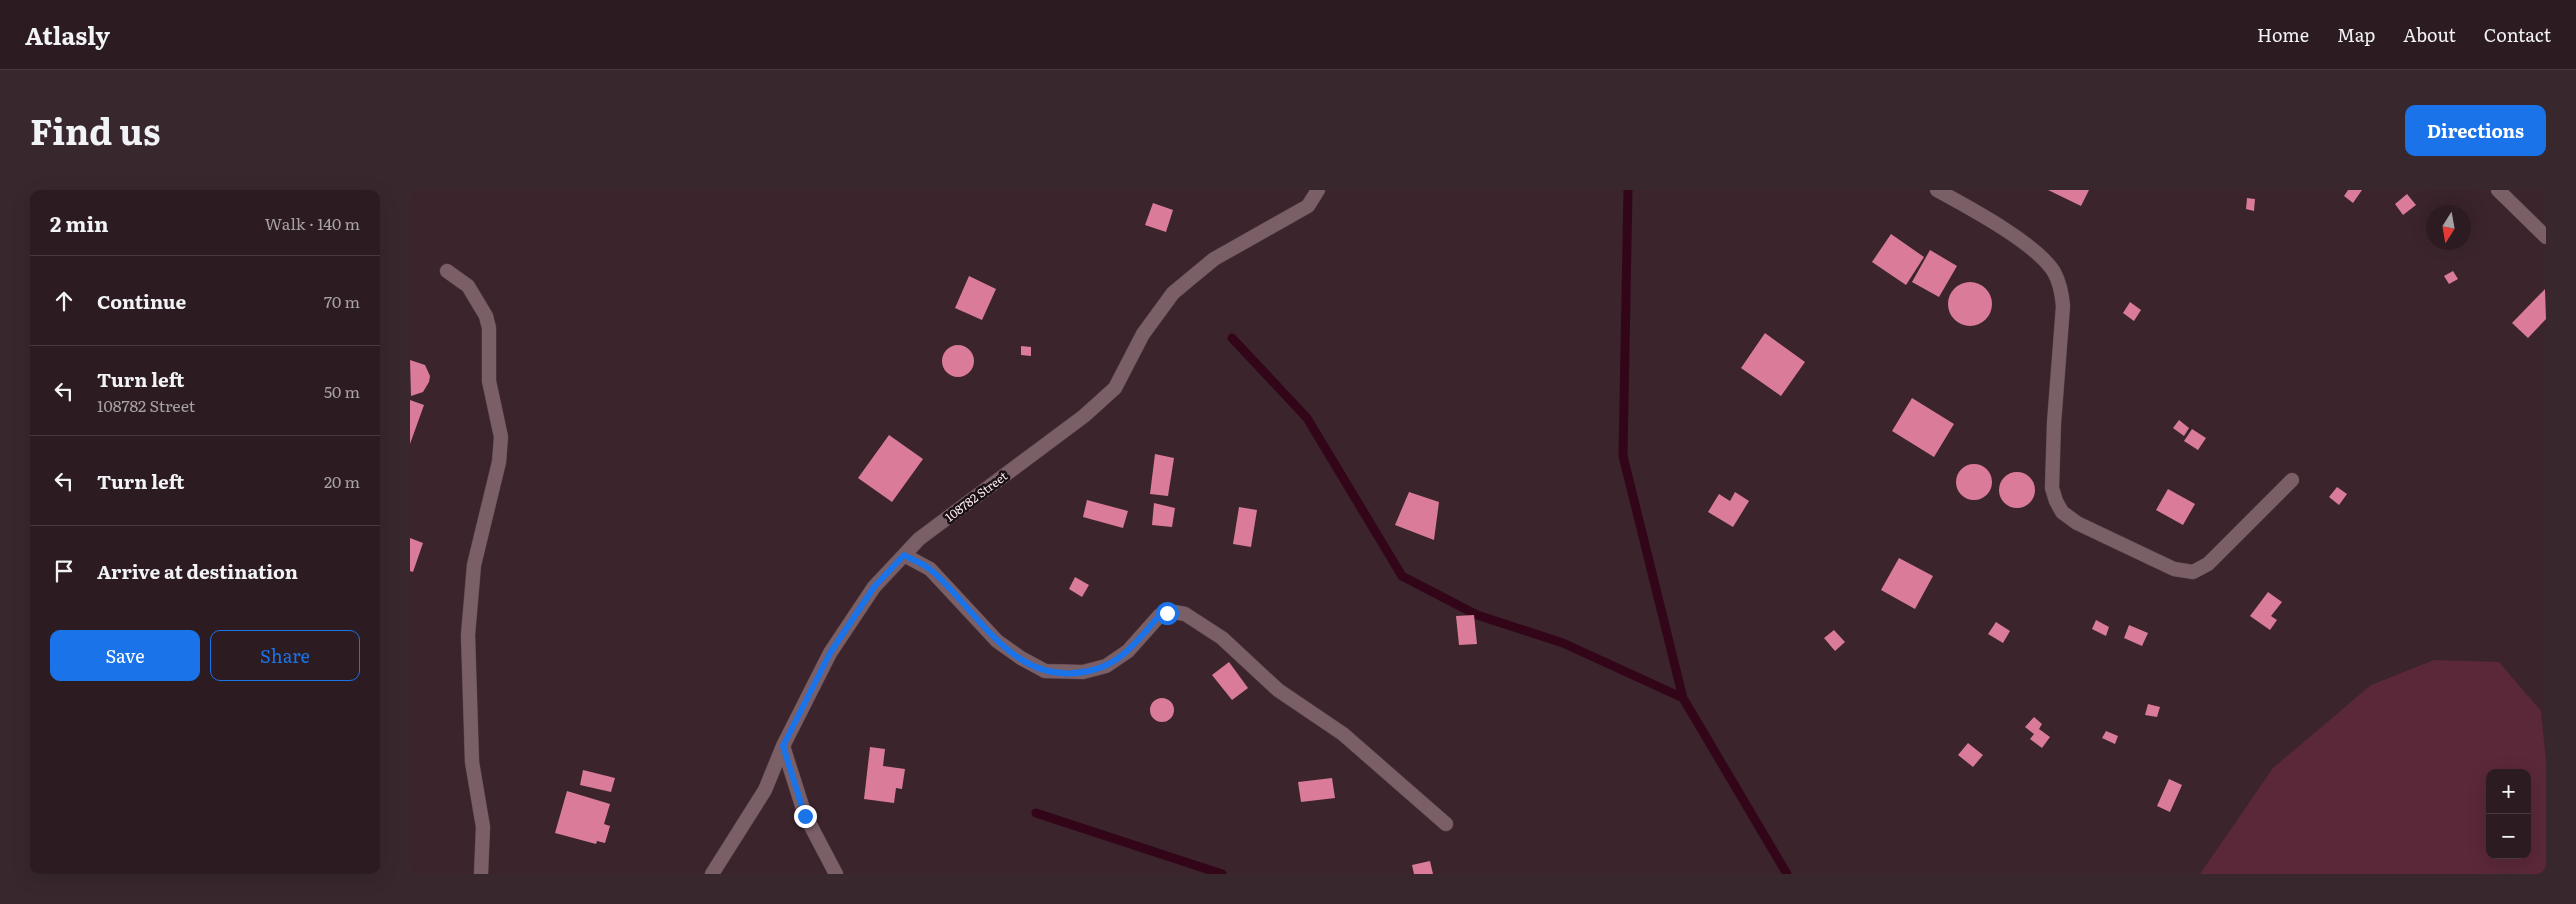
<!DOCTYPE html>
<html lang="en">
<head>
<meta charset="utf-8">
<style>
	:root { --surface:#2c1b20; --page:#38282d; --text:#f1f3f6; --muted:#a6a1a5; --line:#48393e; --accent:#1a73e8 }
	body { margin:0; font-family:Literata,serif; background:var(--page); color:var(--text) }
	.controls { position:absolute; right:15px; bottom:15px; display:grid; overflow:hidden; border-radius:10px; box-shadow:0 5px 20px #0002 }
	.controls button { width:45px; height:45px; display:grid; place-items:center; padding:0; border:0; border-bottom:1px solid var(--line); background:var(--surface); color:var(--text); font:25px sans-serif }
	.compass { position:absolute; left:2016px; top:15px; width:45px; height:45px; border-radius:50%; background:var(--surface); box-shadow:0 5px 20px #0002; rotate:191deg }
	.stop { position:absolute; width:15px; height:15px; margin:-11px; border:4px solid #1a73e8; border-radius:50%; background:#fff }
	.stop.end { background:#1a73e8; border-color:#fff; box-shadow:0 1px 5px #0008 }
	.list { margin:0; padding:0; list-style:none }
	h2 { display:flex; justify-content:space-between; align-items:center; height:65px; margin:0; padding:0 20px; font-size:21px }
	h2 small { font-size:16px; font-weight:400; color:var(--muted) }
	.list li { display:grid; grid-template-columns:32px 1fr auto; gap:15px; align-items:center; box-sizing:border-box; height:90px; padding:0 20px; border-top:1px solid var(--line) }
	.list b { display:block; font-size:19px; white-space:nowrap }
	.list p { margin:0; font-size:16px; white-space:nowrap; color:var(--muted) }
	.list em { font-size:16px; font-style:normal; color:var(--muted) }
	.actions { display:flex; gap:10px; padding:15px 20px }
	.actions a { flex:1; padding:11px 0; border:1px solid var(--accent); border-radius:10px; text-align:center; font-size:18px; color:var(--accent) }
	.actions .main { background:var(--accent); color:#fff }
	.icon { flex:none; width:28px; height:28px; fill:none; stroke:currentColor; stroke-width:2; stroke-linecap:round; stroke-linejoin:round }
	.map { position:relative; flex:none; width:2136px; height:684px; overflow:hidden; border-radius:10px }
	header { display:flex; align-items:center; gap:30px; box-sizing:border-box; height:70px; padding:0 25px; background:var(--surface); border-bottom:1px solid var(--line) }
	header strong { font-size:24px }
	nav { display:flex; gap:28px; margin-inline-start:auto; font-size:18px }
	.intro { display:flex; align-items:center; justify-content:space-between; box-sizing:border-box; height:120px; padding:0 30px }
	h1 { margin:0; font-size:35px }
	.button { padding:12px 22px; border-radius:10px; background:var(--accent); color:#fff; font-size:18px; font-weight:700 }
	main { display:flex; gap:30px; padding:0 30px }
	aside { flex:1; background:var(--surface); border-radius:10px; box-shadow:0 5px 20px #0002 }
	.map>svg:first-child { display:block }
	.green { fill:#5a2839; fill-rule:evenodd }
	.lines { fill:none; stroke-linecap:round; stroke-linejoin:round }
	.stream { stroke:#320618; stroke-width:9 }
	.building { fill:#da7c99 }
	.minor-casing { stroke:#564248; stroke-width:15 }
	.minor { stroke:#7a5f66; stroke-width:14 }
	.route { stroke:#1a73e8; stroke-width:6 }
	.labels { text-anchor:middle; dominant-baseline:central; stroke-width:5; stroke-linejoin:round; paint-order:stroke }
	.street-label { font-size:12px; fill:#fdecf0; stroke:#1b1114 }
</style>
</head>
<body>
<header>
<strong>Atlasly</strong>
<nav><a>Home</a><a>Map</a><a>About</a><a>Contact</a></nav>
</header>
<div class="intro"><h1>Find us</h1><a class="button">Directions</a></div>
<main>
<aside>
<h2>2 min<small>Walk · 140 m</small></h2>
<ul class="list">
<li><svg class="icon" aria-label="ahead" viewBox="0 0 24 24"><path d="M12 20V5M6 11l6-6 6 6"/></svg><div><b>Continue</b></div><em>70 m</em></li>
<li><svg class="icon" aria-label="left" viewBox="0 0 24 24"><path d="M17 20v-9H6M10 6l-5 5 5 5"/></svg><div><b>Turn left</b><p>108782 Street</p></div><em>50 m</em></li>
<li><svg class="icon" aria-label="left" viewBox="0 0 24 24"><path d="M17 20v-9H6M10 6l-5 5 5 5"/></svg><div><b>Turn left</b></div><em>20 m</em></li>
<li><svg class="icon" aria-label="arrive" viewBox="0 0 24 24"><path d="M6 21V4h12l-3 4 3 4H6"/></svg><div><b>Arrive at destination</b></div></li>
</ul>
<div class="actions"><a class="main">Save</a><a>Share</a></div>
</aside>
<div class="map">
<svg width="2136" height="684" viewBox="0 0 2136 684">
	<rect width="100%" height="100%" fill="#3b242b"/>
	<path class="green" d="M 2024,470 L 2089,472 L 2131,521 L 2136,571 L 2136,684 L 1790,684 L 1863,578 L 1961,495 ZM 2080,583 L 2117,583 L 2117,665 L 2080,665 Z"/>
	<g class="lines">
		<path class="stream" d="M 1218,0 L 1213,266 L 1273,508 L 1377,684
			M 822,148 L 897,228 L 992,386 L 1067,425 L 1153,453 L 1273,508
			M 626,623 L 812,684"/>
	</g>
	<path class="building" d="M 1638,0 L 1679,0 L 1671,16 Z
		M 1938,0 L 1952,0 L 1943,13 L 1934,6 Z
		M 1997,4 L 2006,15 L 1993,25 L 1985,14 Z
		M 1837,8 L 1845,9 L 1844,21 L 1836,19 Z
		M 743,13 L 763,20 L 756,42 L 735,35 Z
		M 1481,44 L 1514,67 L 1496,95 L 1462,72 Z
		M 1520,60 L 1547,76 L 1529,107 L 1502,92 Z
		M 2043,81 L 2048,89 L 2039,94 L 2034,86 Z
		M 559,86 L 586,99 L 572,130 L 545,118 Z
		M1538 114a22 22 0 1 1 44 0a22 22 0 1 1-44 0Z
		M 2135,99 L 2136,129 L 2118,148 L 2102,133 Z
		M 1720,112 L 1731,120 L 1724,131 L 1713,123 Z
		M 1355,143 L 1395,172 L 1371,206 L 1331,178 Z
		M532 171a16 16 0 1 1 32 0a16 16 0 1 1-32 0Z
		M 611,156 L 621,157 L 621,166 L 611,165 Z
		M 0,170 L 15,175 L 20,186 L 19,192 L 13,202 L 1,206 Z
		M 1502,208 L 1544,234 L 1524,267 L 1482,241 Z
		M 0,210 L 14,215 L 0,254 Z
		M 1769,230 L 1779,238 L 1774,246 L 1763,238 Z
		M 1782,239 L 1796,248 L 1788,260 L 1774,251 Z
		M 479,245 L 513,269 L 482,312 L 448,288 Z
		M 745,264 L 764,268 L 758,306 L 740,304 Z
		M1546 292a18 18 0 1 1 36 0a18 18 0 1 1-36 0Z
		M1589 300a18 18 0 1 1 36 0a18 18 0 1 1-36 0Z
		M 1927,297 L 1937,304 L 1929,315 L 1919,307 Z
		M 1758,299 L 1785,314 L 1773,335 L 1746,320 Z
		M 999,302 L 1029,312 L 1024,350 L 985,335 Z
		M 1325,302 L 1339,311 L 1323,337 L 1298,322 L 1309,304 L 1320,311 Z
		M 677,310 L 718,321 L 713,338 L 673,327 Z
		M 744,313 L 765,318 L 762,337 L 742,335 Z
		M 829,317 L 847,320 L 841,357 L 823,354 Z
		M 0,348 L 13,353 L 3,382 L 0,381 Z
		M 1489,368 L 1523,386 L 1505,419 L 1471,400 Z
		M 665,387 L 679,395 L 672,407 L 659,399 Z
		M 1858,402 L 1872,412 L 1861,426 L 1867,430 L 1860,440 L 1840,426 Z
		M 1064,425 L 1067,454 L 1049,455 L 1046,426 Z
		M 1686,430 L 1699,437 L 1696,446 L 1682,439 Z
		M 1586,432 L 1600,441 L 1593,453 L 1578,444 Z
		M 1719,435 L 1738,443 L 1732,456 L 1714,448 Z
		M 1424,440 L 1435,452 L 1425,461 L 1414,448 Z
		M 819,472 L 838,498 L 822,510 L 802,485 Z
		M740 520a12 12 0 1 1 24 0a12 12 0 1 1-24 0Z
		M 1738,514 L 1750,517 L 1747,527 L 1735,525 Z
		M 1624,527 L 1632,534 L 1629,539 L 1640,547 L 1632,558 L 1620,549 L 1624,544 L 1615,537 Z
		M 1696,541 L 1708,546 L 1705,554 L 1692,548 Z
		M 1558,553 L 1573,565 L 1563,577 L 1548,565 Z
		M 460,557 L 475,559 L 473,576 L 495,579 L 492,599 L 486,598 L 484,613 L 454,609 Z
		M 173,580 L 205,588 L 201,602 L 170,595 Z
		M 922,588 L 925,608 L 891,612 L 888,592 Z
		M 1759,589 L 1772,595 L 1760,622 L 1747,616 Z
		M 157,601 L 200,614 L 194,634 L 200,636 L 195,653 L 187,651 L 186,654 L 145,643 Z
		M 1020,671 L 1023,684 L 1004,684 L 1002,675 Z"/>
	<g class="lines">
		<defs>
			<path id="minor" d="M 1527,0 C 1558,17 1626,53 1644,82 C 1650,93 1652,104 1653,116 L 1644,233 L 1642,298 L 1646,311 L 1652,322 L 1667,333 L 1764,379 L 1783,382 L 1798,374 L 1882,290
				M 2088,0 L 2136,47
				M 37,81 L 58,96 L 76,126 L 79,138 L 79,191 L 91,247 L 89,272 L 64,375 L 58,445 L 62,572 L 73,637 L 71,684
				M 494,365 L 520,379 L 587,451 L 611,468 L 635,481 L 673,482 L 696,476 L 718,461 L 750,425 L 764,422 L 775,424 L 812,448 L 868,500 L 933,544 L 1036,634
				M 373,556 L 395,625 L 426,684
				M 302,684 L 355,600 L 373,556 L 420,463 L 464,397 L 509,349 L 674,226 L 705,198 L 733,144 L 763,103 L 804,69 L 898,16 L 908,0"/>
		</defs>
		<use href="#minor" class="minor-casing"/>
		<use href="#minor" class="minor"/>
	</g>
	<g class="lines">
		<path class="route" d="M 395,626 L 373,556 L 420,463 L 464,397 L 494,365 C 502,370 513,373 521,380 C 570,422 604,501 683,480 C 707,474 722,457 737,440 C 744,432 747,426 757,423"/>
	</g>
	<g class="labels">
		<g class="street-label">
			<text transform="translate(566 306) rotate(-37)">108782 Street</text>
		</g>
	</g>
</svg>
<div class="controls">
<button>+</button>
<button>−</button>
</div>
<svg class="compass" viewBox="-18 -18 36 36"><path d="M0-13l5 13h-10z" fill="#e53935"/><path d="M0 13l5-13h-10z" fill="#a6a1a5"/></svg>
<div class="stop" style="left:757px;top:423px"></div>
<div class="stop end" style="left:395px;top:626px"></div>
</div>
</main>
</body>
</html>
